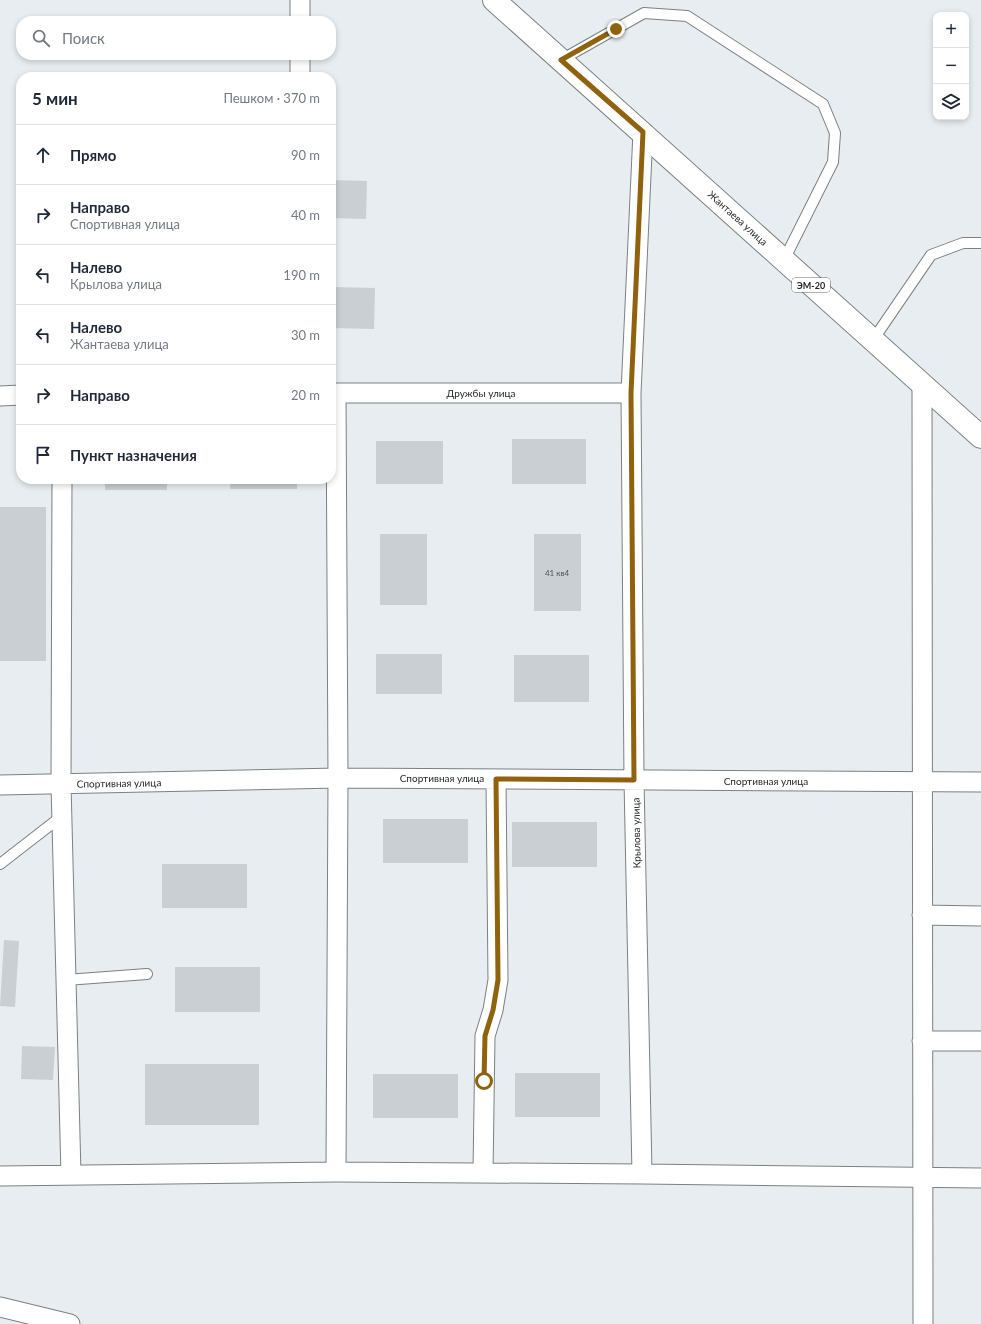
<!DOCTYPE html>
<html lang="ru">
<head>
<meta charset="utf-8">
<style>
	:root { --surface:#fff; --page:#f6f6f7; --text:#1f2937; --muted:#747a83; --line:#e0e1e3 }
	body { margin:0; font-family:Lato,sans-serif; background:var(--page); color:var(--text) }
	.controls { position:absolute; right:12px; top:12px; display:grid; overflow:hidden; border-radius:8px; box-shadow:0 2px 6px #0003 }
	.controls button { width:36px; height:36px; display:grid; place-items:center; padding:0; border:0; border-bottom:1px solid var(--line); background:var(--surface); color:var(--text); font:20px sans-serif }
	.stop { position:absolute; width:12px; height:12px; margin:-9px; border:3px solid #90620d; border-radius:50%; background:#fff }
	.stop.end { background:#90620d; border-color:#fff; box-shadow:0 1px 4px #0008 }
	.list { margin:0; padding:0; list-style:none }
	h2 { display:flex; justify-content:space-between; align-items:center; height:52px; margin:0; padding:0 16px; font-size:17px }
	h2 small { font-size:13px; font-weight:400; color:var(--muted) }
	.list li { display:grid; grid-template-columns:26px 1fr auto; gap:12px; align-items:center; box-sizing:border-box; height:60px; padding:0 16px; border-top:1px solid var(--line) }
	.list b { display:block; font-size:15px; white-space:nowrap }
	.list p { margin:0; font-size:13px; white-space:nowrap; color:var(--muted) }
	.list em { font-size:13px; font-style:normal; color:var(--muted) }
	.icon { flex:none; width:22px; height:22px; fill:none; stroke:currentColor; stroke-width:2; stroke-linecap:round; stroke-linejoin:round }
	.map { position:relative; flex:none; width:981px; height:1324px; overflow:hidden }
	.search { position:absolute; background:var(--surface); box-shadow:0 2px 6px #0003; left:16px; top:16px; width:320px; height:44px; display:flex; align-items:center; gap:10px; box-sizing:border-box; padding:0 14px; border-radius:16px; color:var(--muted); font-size:15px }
	.panel { position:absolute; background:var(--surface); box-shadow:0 2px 6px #0003; left:16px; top:72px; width:320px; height:412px; border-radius:16px }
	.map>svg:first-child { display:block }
	.building { fill:#c9cfd2 }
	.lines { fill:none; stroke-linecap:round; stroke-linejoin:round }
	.service-casing { stroke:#7b8183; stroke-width:12 }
	.minor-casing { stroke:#7b8183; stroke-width:21 }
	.primary-casing { stroke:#7b8183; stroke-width:24 }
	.service { stroke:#fff; stroke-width:10 }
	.minor { stroke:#fff; stroke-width:19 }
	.primary { stroke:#fff; stroke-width:22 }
	.route { stroke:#90620d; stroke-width:5 }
	.labels { text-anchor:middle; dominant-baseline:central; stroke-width:3; stroke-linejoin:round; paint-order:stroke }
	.number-label { font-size:8px; fill:#4d5152 }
	.shield { fill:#fff; stroke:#666868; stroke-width:1 }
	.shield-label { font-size:9px; font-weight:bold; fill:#242728 }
	.street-label { font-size:10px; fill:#242728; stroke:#fff }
</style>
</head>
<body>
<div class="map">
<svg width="981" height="1324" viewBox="0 0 981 1324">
	<rect width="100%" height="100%" fill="#e7edf0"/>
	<path class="building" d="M 331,180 L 367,181 L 366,219 L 331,218 Z
		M 331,287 L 375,288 L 374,329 L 331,328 Z
		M 512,439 L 586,439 L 586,484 L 512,484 Z
		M 376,441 L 443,441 L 443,484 L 376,484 Z
		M 105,479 L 167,479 L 167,490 L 105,490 Z
		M 230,479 L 297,479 L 297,489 L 230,489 Z
		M 0,507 L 46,507 L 46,661 L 0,661 Z
		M 380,534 L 427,534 L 427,605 L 380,605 Z
		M 534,534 L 581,534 L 581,611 L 534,611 Z
		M 376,654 L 442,654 L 442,694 L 376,694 Z
		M 514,655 L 589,655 L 589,702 L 514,702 Z
		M 383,819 L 468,819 L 468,863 L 383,863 Z
		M 512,822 L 597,822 L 597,867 L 512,867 Z
		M 162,864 L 247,864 L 247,908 L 162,908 Z
		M 4,940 L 19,941 L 15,1007 L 0,1006 Z
		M 175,967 L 260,967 L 260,1012 L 175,1012 Z
		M 22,1046 L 55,1047 L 53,1080 L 21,1079 Z
		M 145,1064 L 259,1064 L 259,1125 L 145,1125 Z
		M 515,1073 L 600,1073 L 600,1117 L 515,1117 Z
		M 373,1074 L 458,1074 L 458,1118 L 373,1118 Z"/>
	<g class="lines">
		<defs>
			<path id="service" d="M 561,60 L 644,13 L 687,16 L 823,104 L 835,133 L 833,162 L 784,260
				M 873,340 L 931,255 L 963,243 L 981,243
				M 0,864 L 62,816
				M 66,980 L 147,974"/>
			<path id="minor" d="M 300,21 L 300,0
				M 300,77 L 300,55
				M 922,385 L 923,1324
				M 331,393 L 631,393
				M 0,396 L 21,395
				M 62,479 L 61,784 L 71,1175
				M 0,785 L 338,778 L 981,782
				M 922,915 L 981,916
				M 922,1041 L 981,1041
				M 336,1172 L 338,778 L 336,393
				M 483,1173 L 485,1036 L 493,1010 L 498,980 L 496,779
				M 642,1174 L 634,780 L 631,393 L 643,132
				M 0,1176 L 336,1172 L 642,1174 L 981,1178
				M 0,1307 L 70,1324"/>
			<path id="primary" d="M 494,0 L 981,437"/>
		</defs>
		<use href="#service" class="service-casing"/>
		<use href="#minor" class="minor-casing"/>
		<use href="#primary" class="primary-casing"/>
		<use href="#service" class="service"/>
		<use href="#minor" class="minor"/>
		<use href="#primary" class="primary"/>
	</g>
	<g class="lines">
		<path class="route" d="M 484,1081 L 485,1036 L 493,1010 L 498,980 L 496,779 L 634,780 L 631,393 L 643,132 L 561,60 L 616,29"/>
	</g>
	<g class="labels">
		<g class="number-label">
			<text x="557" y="573">41 кв4</text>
		</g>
		<rect class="shield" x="792" y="278" width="38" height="14" rx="3"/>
		<g class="shield-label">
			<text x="811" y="285">ЭМ-20</text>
		</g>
		<g class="street-label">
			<text transform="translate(738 218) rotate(42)">Жантаева улица</text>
			<text x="481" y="393">Дружбы улица</text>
			<text x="442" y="778">Спортивная улица</text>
			<text x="766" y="781">Спортивная улица</text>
			<text transform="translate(119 783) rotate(-1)">Спортивная улица</text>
			<text transform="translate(636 833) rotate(-91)">Крылова улица</text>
		</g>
	</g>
</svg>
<div class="controls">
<button>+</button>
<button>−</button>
<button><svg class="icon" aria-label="layers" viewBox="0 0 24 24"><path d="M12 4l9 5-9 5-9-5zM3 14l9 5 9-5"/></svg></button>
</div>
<div class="stop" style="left:484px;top:1081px"></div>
<div class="stop end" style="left:616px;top:29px"></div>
<div class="search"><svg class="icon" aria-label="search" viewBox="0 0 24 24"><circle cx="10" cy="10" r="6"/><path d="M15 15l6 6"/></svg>Поиск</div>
<section class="panel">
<h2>5 мин<small>Пешком · 370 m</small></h2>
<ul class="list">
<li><svg class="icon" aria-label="ahead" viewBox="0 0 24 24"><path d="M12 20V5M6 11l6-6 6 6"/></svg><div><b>Прямо</b></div><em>90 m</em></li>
<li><svg class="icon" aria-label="right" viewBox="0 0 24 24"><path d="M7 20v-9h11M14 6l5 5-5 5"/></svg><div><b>Направо</b><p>Спортивная улица</p></div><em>40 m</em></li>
<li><svg class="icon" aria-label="left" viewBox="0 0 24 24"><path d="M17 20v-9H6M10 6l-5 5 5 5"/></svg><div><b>Налево</b><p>Крылова улица</p></div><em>190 m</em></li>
<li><svg class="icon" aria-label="left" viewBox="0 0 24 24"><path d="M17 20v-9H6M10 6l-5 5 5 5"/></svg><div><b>Налево</b><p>Жантаева улица</p></div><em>30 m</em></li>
<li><svg class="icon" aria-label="right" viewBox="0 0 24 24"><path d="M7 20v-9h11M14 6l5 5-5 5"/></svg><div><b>Направо</b></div><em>20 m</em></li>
<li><svg class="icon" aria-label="arrive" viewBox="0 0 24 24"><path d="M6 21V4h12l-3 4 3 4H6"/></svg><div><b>Пункт назначения</b></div></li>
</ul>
</section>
</div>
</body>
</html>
